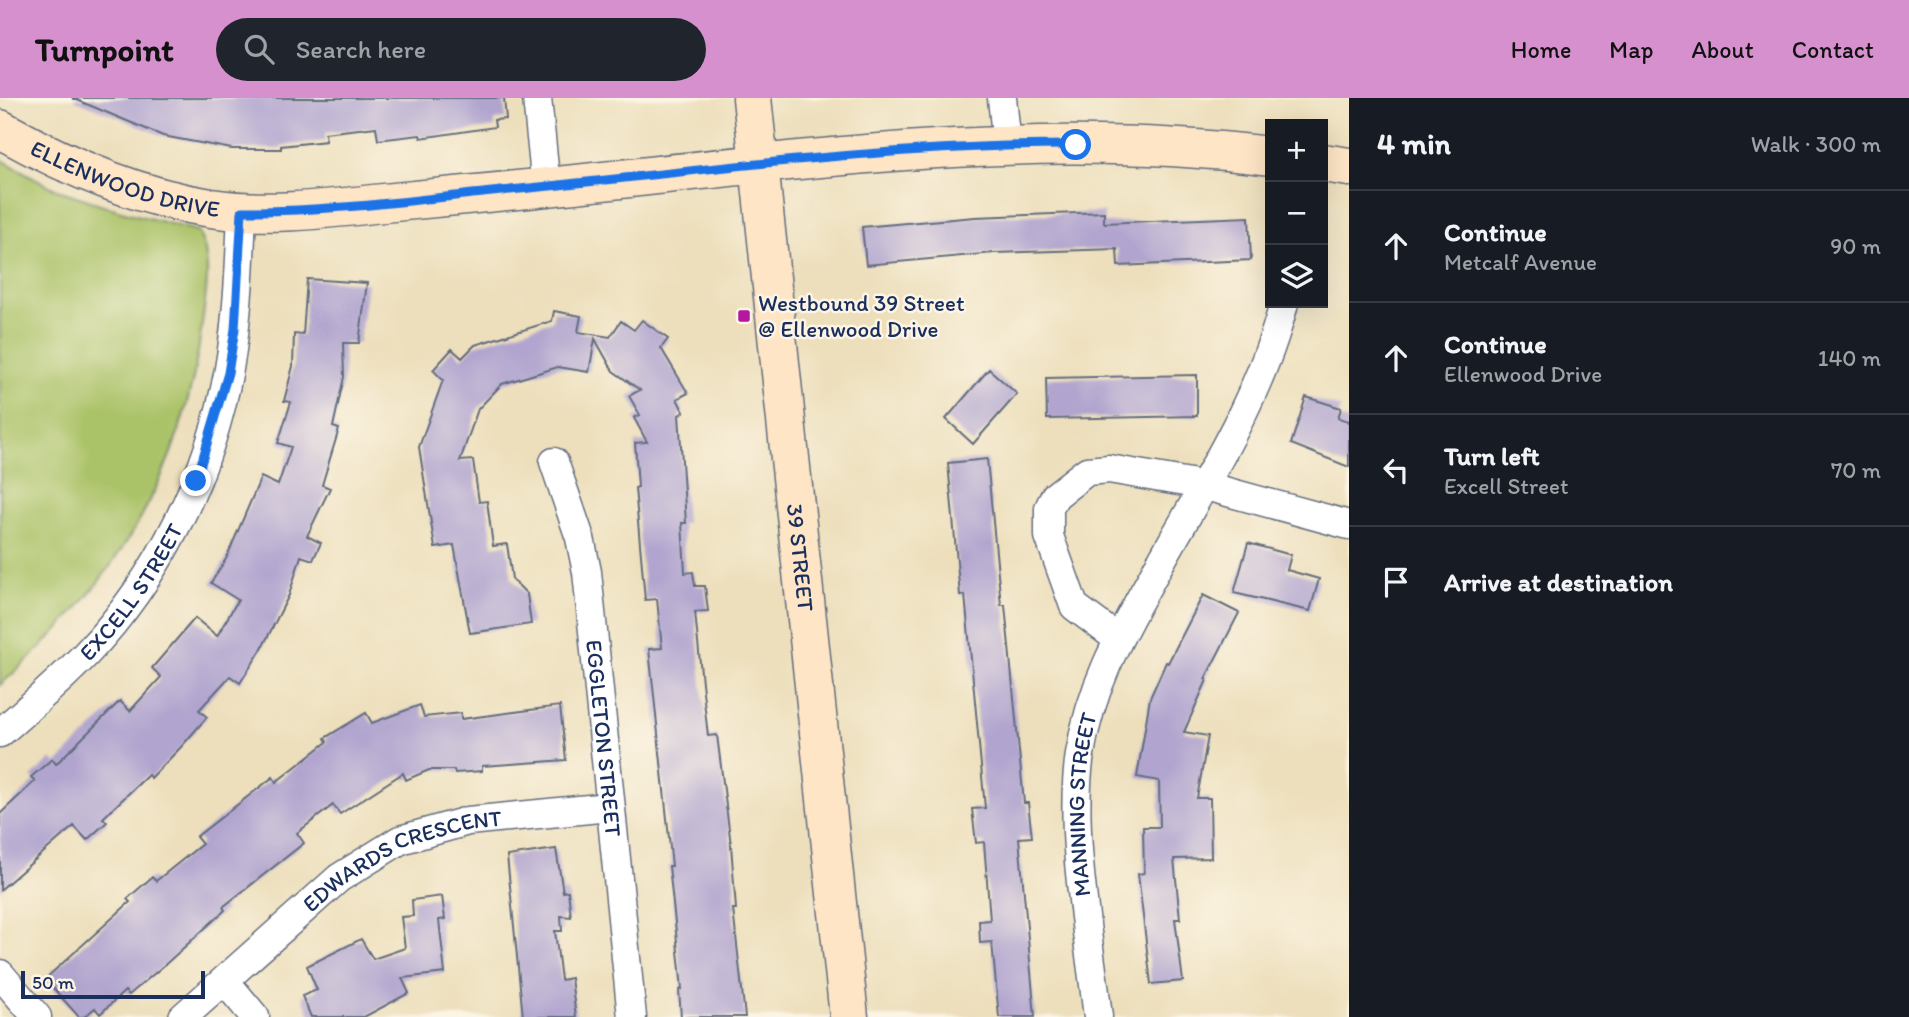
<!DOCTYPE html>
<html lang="en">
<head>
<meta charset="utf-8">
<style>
	:root { --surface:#171b24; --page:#20242c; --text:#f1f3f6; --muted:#9ea1a6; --line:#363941; --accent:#d690ce }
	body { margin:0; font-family:Itim,sans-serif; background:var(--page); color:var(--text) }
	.controls { position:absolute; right:21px; top:21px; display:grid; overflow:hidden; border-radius:0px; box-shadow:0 7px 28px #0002 }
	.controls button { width:63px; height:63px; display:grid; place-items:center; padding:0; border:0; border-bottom:2px solid var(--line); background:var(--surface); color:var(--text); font:35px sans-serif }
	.scale { position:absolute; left:21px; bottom:18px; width:184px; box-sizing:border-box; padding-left:7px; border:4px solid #1b2f5e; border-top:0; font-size:19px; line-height:24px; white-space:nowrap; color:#1b2f5e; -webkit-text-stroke:5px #fcf5e5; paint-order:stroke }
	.stop { position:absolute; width:21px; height:21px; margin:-16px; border:5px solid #1a73e8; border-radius:50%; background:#fff }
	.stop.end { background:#1a73e8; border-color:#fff; box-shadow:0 2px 7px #0008 }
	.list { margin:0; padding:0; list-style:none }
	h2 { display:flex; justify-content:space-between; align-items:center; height:91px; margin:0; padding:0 28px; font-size:30px }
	h2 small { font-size:23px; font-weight:400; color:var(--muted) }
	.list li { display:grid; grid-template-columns:46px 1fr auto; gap:21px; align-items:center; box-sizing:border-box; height:112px; padding:0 28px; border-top:2px solid var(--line) }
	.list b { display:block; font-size:26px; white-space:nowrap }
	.list p { margin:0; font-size:23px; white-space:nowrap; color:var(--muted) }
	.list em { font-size:23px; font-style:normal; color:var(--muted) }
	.icon { flex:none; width:38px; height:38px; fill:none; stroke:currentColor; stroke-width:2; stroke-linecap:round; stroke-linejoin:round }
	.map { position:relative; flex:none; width:1349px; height:919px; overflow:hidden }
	header { display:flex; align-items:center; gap:42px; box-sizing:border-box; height:98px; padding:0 35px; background:var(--accent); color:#111 }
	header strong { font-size:33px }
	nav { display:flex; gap:38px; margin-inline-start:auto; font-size:24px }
	.search { width:490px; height:63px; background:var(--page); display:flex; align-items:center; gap:18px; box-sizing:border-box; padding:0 24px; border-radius:38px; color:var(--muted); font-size:26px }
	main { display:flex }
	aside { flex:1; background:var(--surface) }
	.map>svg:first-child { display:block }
	.green { fill:#aac267; stroke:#627862; stroke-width:2 }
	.building { fill:#b1a5cf }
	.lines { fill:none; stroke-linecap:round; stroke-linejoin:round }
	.street-casing { stroke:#646d7f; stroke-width:31 }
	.secondary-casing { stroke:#646d7f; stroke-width:41 }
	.street { stroke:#fff; stroke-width:28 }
	.secondary { stroke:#fde5c5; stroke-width:38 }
	.route { stroke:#1a73e8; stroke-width:9 }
	.poi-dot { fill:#b5179e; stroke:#fcf5e5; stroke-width:2.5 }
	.labels { text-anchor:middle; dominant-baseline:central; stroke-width:5; stroke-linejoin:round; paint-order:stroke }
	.street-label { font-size:23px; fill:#1b2f5e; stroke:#fcf5e5 }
	.poi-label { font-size:23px; fill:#1b2f5e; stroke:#fcf5e5; text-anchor:start }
</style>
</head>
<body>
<header>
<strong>Turnpoint</strong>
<div class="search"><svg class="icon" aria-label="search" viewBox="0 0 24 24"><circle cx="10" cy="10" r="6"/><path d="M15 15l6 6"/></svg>Search here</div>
<nav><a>Home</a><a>Map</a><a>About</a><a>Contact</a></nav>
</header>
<main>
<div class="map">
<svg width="1349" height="919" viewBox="0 0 1349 919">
	<rect width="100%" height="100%" fill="#fcf5e5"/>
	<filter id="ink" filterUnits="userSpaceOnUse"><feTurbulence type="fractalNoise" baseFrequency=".0143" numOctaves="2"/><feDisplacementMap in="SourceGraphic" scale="14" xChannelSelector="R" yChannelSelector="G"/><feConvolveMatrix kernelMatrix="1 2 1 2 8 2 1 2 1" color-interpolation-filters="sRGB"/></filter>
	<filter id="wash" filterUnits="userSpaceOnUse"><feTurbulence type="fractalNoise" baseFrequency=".00686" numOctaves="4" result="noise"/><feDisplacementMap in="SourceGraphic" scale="28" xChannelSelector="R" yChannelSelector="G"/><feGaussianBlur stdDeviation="1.57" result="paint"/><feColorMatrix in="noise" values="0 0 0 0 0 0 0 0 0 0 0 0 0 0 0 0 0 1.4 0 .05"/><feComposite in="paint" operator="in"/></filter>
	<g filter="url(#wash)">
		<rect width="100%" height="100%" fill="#eddfbc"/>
		<path class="green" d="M 0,61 L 55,91 L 121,113 L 198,133 C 213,160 206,195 202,226 C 184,378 114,488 0,587 Z"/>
		<g id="blocks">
			<path class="building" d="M 72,0 L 504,0 L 506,21 L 494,22 L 495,29 L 421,40 L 420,37 L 378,42 L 376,29 L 325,35 L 326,43 L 281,48 L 281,51 L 232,51 L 163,38 Z
				M 1104,114 L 1104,125 L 1249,119 L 1251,162 L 1118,168 L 1117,151 L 994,155 L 866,167 L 862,129 L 975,119 Z
				M 307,181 L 367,185 L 359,245 L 343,245 L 344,279 L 333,329 L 339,331 L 322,387 L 330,390 L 307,438 L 321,445 L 313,462 L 301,458 L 289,497 L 261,552 L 240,585 L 230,578 L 199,612 L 207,619 L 181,649 L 151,680 L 148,677 L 103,720 L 107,724 L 87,742 L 74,728 L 0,792 L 0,716 L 35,683 L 31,679 L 52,661 L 56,666 L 120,603 L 130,613 L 161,579 L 152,570 L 195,520 L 217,538 L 238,502 L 211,485 L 226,461 L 261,379 L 278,387 L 291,349 L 278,345 L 291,304 L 284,303 L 293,268 L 294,236 L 303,237 Z
				M 554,213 L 581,218 L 578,234 L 610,239 L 621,223 L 634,232 L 642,222 L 668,241 L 661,250 L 688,295 L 677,301 L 684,314 L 679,317 L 686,425 L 682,425 L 685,475 L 693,474 L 695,488 L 705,488 L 708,513 L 695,514 L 702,585 L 708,638 L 717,637 L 731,747 L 736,811 L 733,811 L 745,919 L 681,919 L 679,892 L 682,891 L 669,768 L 672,768 L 649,551 L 662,550 L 657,501 L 645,502 L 635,390 L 638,389 L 635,345 L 647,344 L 634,320 L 640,317 L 629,298 L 640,292 L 613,273 L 595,241 L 589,274 L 558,269 L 502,286 L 478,311 L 460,363 L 473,362 L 479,404 L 487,403 L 493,448 L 507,446 L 512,481 L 527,496 L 531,526 L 470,535 L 454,447 L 435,450 L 419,349 L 443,282 L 433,272 L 452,251 L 462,260 L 475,247 L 552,223 Z
				M 989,271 L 1017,296 L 973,346 L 946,321 Z
				M 1197,277 L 1197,318 L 1047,321 L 1046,280 Z
				M 1306,299 L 1341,310 L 1338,320 L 1349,323 L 1349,369 L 1291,346 Z
				M 987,361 L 1001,507 L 1005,507 L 1024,705 L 1028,705 L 1032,739 L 1019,740 L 1035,919 L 999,919 L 992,844 L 980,845 L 979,823 L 990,822 L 984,744 L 976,745 L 972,711 L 985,710 L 965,497 L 960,497 L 948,365 Z
				M 1248,445 L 1291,457 L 1287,472 L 1319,481 L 1310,513 L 1234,495 Z
				M 1203,497 L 1239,515 L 1205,581 L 1207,582 L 1184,634 L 1208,638 L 1197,700 L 1210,700 L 1211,760 L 1174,761 L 1180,821 L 1175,821 L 1183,883 L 1151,886 L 1138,776 L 1144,775 L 1143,729 L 1160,729 L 1159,683 L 1137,679 L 1150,600 L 1166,564 L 1168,565 Z
				M 420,607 L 424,619 L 461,615 L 461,621 L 560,608 L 566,662 L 482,668 L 482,673 L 455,675 L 454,672 L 429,672 L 406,682 L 403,675 L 340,716 L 333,707 L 297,735 L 304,745 L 223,809 L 225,812 L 168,864 L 129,897 L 125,893 L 100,916 L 95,910 L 84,919 L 79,919 L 45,881 L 130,804 L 127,801 L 152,779 L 156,783 L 202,746 L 196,739 L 273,679 L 276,684 L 327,644 L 325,640 L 366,615 L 372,625 Z
				M 556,751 L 563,794 L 568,793 L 571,819 L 561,818 L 562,833 L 555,833 L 561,882 L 571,880 L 576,919 L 523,919 L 507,758 Z
				M 442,798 L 445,821 L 439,822 L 445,875 L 402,880 L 409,895 L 364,919 L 311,919 L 302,898 L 317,892 L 307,868 L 361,841 L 373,861 L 405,850 L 401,819 L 413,818 L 412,802 Z"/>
		</g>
	</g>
	<g filter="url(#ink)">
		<use href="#blocks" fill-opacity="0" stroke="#646d7f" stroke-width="2"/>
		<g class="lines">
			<defs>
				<g id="street">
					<path d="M 537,0 L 546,89"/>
					<path d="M 1002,0 L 1007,47"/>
					<path id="s1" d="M 554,364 L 580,440 L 587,474 L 632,919"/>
					<path d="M 1118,541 L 1074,508 L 1049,438 L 1049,410 L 1055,398 L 1087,373 L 1109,371 L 1202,387 L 1349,427"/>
					<path id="s2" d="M 0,635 C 29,610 59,584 86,556 C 159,480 210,376 229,271 C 238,219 240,166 242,113"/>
					<path d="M 0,876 L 37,919"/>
					<path d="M 225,883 L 255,919"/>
					<path id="s3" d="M 183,919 L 339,780 L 400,742 L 468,723 L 609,709"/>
					<path id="s4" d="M 1098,919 C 1089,839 1068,733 1080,656 C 1090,592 1118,540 1149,485 C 1198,395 1259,305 1284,205"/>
				</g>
				<g id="secondary">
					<path id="s5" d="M 752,0 L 849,919"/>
					<path id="s6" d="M 0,31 C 66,68 137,99 211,110 C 264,118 320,112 373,106 C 425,101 476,96 528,91 C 774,66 1022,27 1270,58"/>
					<path d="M 1323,65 L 1349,69"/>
				</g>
			</defs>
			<use href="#street" class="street-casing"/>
			<use href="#secondary" class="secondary-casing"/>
			<use href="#street" class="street"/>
			<use href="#secondary" class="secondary"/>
		</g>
	</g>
	<g class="lines" filter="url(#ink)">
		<path class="route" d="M 196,383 L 228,275 L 235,231 L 242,113 C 329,114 415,102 501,93 C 692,74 883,47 1076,47"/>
	</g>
	<rect class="poi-dot" x="737" y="211" width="14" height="14" rx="3.5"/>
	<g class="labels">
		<g class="street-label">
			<text stroke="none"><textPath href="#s6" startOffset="136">ELLENWOOD DRIVE</textPath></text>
			<text stroke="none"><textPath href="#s5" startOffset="462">39 STREET</textPath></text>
			<text stroke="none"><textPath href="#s2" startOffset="194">EXCELL STREET</textPath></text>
			<text stroke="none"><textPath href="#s1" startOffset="282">EGGLETON STREET</textPath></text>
			<text stroke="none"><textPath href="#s4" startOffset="214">MANNING STREET</textPath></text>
			<text stroke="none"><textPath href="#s3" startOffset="275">EDWARDS CRESCENT</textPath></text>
		</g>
		<g class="poi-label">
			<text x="758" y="205">Westbound 39 Street<tspan x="758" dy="26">@ Ellenwood Drive</tspan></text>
		</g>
	</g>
</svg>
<div class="controls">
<button>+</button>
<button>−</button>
<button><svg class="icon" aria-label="layers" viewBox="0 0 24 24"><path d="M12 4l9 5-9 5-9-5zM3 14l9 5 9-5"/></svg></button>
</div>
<div class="scale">50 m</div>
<div class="stop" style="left:1076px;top:47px"></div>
<div class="stop end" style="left:196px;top:383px"></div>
</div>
<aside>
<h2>4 min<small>Walk · 300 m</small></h2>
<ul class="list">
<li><svg class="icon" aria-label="ahead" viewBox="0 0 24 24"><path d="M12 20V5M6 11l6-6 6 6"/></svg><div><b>Continue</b><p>Metcalf Avenue</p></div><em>90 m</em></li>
<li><svg class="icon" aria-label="ahead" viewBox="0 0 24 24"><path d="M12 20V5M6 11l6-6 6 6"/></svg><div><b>Continue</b><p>Ellenwood Drive</p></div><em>140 m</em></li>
<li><svg class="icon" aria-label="left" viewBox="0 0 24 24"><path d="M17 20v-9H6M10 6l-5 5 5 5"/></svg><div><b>Turn left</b><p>Excell Street</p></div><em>70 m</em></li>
<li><svg class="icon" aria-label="arrive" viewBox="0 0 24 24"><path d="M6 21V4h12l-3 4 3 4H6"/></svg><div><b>Arrive at destination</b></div></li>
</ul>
</aside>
</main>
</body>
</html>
